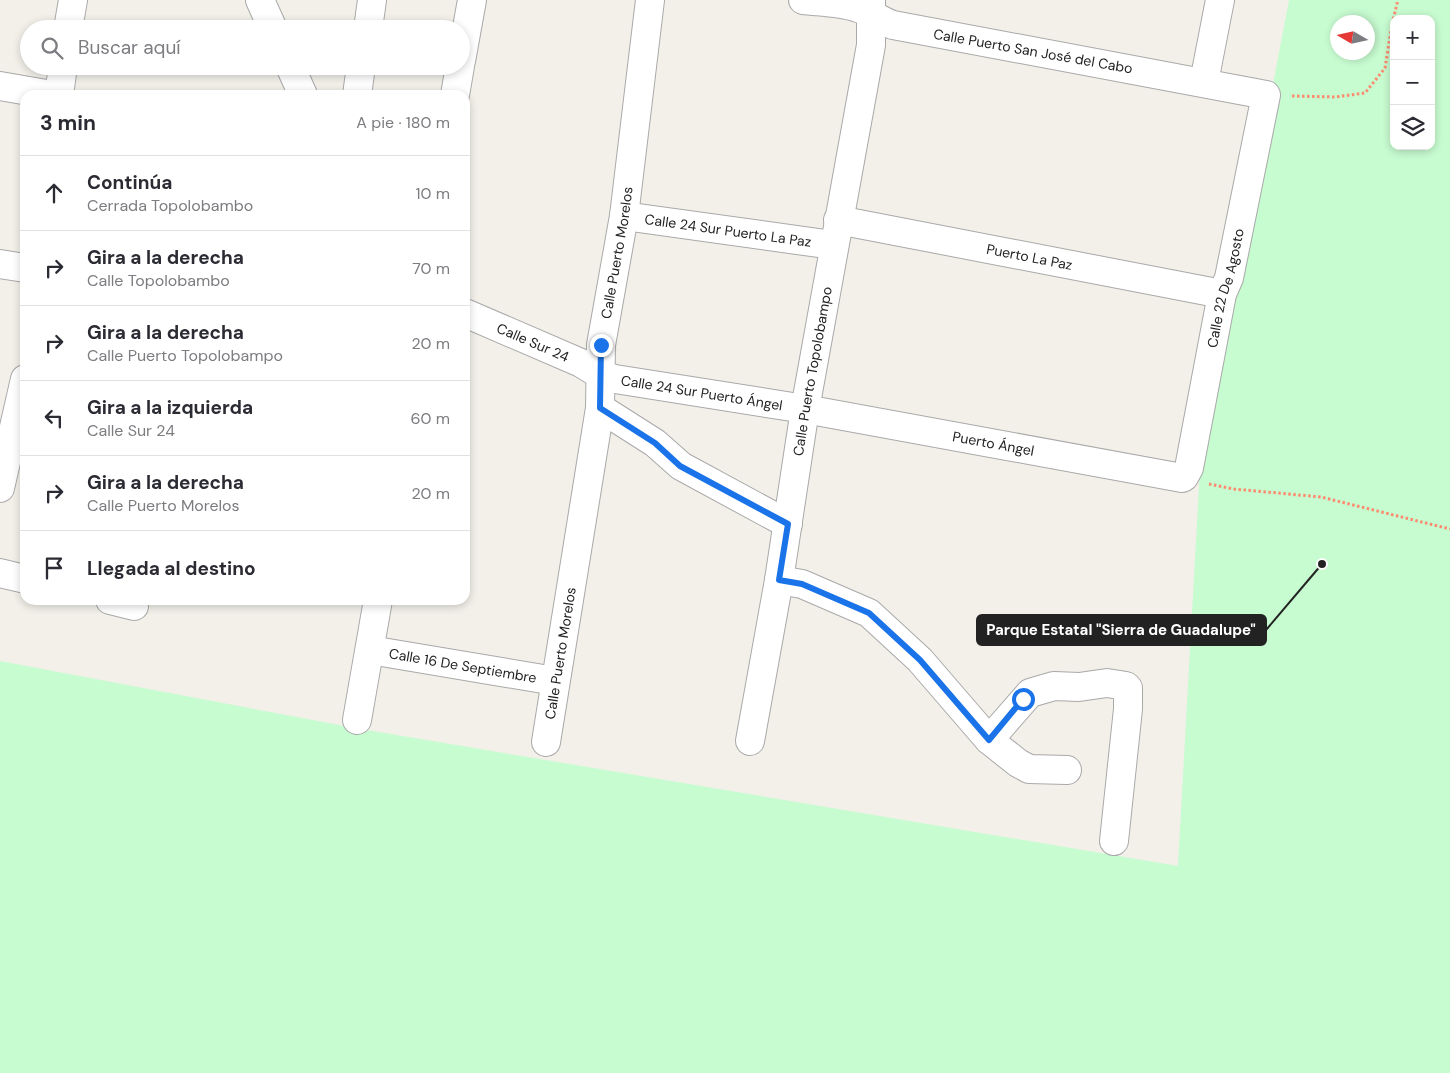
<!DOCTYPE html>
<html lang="es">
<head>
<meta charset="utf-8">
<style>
	:root { --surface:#fff; --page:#f2f2f3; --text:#2b2b33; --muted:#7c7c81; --line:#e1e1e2 }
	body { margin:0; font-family:"DM Sans",sans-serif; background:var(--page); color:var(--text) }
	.controls { position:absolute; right:15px; top:15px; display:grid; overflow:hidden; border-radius:10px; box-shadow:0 2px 8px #0003 }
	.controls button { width:45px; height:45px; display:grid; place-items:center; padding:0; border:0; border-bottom:1px solid var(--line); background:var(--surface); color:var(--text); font:25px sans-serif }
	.compass { position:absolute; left:1330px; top:15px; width:45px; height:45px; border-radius:50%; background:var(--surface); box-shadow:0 2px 8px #0003; rotate:279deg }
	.stop { position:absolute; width:15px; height:15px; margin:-11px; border:4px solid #1a73e8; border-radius:50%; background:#fff }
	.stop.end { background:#1a73e8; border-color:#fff; box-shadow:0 1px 5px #0008 }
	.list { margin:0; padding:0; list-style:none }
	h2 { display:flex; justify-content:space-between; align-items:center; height:65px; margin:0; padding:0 20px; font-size:21px }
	h2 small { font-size:16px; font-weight:400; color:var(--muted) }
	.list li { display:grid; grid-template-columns:32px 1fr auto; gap:15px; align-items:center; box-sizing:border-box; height:75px; padding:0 20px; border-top:1px solid var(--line) }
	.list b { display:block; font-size:19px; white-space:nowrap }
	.list p { margin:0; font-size:16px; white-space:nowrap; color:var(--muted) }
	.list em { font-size:16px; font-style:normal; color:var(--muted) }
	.icon { flex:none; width:28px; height:28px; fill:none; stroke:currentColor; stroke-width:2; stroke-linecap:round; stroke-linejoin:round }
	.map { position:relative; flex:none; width:1450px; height:1073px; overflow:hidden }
	.search { position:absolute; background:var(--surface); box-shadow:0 2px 8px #0003; left:20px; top:20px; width:450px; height:55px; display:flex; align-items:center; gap:12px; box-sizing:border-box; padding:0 18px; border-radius:28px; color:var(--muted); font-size:19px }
	.panel { position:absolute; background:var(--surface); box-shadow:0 2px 8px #0003; left:20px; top:90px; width:450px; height:515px; border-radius:15px }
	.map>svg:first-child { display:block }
	.park { fill:#c7fbd0; fill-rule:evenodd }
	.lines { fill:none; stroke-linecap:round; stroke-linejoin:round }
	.minor-casing { stroke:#a9a9a9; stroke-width:30 }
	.path { stroke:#fd8b6f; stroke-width:3; stroke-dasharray:2.5 2.5; stroke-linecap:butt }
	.minor { stroke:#fff; stroke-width:28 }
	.route { stroke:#1a73e8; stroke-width:6 }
	.labels { text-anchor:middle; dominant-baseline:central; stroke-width:4; stroke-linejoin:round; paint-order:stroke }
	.street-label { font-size:14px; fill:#222; stroke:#fff }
	.leader { fill:none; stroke:#222; stroke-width:2 }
	.callout-dot { fill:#222; stroke:#fff; stroke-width:2 }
	.callout { fill:#222; stroke:#222; stroke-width:2 }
	.callout-label { font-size:15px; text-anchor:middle; font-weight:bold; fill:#fff }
</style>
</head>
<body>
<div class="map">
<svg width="1450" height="1073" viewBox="0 0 1450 1073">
	<rect width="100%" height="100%" fill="#f2f0e9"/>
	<path class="park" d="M 1289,0 L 1450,0 L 1450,1073 L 0,1073 L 0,661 L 355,728 L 1178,866 L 1200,468 ZM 1394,19 L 1431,19 L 1431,146 L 1394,146 ZM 1338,22 L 1368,22 L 1368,52 L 1338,52 Z"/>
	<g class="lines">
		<defs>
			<g id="minor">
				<path d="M 260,0 L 273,29"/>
				<path d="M 68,29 L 73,0"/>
				<path d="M 368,29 L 372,0"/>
				<path d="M 461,61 L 472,0"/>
				<path d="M 290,66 L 303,95"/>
				<path d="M 1204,82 L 1220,0"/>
				<path d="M 0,86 L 52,95"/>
				<path d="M 59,95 L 63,66"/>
				<path d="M 357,95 L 361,66"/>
				<path d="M 455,95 L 460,66"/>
				<path id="s1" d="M 624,216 L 833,245"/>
				<path id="s2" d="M 838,220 L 1222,294"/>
				<path d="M 0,264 L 25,268"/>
				<path id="s3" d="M 465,313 L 581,363 L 599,374 L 615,379 L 805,409 L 1182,478 L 1184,477 L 1189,468 L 1222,294 L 1229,278 L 1266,95 L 893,25 C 880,21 871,12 858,8 C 841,2 821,2 803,0"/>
				<path d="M 600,408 L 655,443 L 681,466 L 788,524"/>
				<path d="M 0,488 L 25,379"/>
				<path d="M 0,573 L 25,579"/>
				<path d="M 779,580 L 802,584 L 869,613 L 920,660 L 989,740 L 1018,763 L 1029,769 L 1067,770"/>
				<path d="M 110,600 L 134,606"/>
				<path id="s4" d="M 370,650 L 555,681"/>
				<path d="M 357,720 L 378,600"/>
				<path d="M 989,740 L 1030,693 L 1054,686 L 1079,687 L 1107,683 L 1126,686 L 1128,688 L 1128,709 L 1114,841"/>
				<path id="s5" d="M 750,741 L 779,580 L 805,409 L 871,45 L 871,1"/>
				<path id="s6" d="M 546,742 L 600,408 L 601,345 L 624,216 L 650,0"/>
			</g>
		</defs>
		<use href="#minor" class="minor-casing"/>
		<path class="path" d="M 1292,96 L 1335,97 L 1365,93 L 1385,68 L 1392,24 L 1398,0
			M 1209,484 L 1234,489 L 1321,497 L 1450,529"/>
		<use href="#minor" class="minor"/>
	</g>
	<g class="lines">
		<path class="route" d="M 601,345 L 600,408 L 655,443 L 680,466 L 788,524 L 779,580 L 802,584 L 869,613 L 920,660 L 989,740 L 1023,699"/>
	</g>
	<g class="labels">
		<g class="street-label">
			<text transform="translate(1033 51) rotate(10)">Calle Puerto San José del Cabo</text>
			<text stroke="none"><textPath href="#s1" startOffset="105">Calle 24 Sur Puerto La Paz</textPath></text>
			<text stroke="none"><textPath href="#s6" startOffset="495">Calle Puerto Morelos</textPath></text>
			<text stroke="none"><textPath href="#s2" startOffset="195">Puerto La Paz</textPath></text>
			<text stroke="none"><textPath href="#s3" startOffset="936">Calle 22 De Agosto</textPath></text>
			<text stroke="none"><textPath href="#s3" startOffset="74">Calle Sur 24</textPath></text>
			<text stroke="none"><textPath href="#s5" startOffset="375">Calle Puerto Topolobampo</textPath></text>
			<text stroke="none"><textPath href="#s3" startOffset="252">Calle 24 Sur Puerto Ángel</textPath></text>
			<text stroke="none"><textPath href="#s3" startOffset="548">Puerto Ángel</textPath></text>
			<text stroke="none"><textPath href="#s6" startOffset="90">Calle Puerto Morelos</textPath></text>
			<text stroke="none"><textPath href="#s4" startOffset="94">Calle 16 De Septiembre</textPath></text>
		</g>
	</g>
	<path class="leader" d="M1322 564L1266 630"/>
	<circle class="callout-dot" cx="1322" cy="564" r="5"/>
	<rect class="callout" x="977" y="615" width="289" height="30" rx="5"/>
	<g class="callout-label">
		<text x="1121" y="635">Parque Estatal "Sierra de Guadalupe"</text>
	</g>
</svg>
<div class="controls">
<button>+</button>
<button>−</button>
<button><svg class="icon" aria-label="layers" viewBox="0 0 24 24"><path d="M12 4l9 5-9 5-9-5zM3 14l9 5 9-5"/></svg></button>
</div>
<svg class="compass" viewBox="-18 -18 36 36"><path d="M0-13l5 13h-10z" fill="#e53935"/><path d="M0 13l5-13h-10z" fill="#7c7c81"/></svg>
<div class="stop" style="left:1023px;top:699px"></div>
<div class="stop end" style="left:601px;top:345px"></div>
<div class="search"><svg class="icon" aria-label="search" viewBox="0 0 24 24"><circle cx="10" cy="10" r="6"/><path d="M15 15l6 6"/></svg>Buscar aquí</div>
<section class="panel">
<h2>3 min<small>A pie · 180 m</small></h2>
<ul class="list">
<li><svg class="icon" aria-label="ahead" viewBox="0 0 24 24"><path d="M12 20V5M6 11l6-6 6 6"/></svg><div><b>Continúa</b><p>Cerrada Topolobambo</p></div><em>10 m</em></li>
<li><svg class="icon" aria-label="right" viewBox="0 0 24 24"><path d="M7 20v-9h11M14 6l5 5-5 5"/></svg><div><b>Gira a la derecha</b><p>Calle Topolobambo</p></div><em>70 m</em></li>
<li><svg class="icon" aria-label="right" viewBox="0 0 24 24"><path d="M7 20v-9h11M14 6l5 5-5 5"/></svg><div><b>Gira a la derecha</b><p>Calle Puerto Topolobampo</p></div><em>20 m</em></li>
<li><svg class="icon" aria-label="left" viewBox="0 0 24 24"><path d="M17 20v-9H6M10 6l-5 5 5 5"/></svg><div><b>Gira a la izquierda</b><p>Calle Sur 24</p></div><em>60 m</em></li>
<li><svg class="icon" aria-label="right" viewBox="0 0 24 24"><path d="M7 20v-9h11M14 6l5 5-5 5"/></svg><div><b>Gira a la derecha</b><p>Calle Puerto Morelos</p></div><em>20 m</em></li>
<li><svg class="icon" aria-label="arrive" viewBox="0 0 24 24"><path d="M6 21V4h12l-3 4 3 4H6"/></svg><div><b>Llegada al destino</b></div></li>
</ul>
</section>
</div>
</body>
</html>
